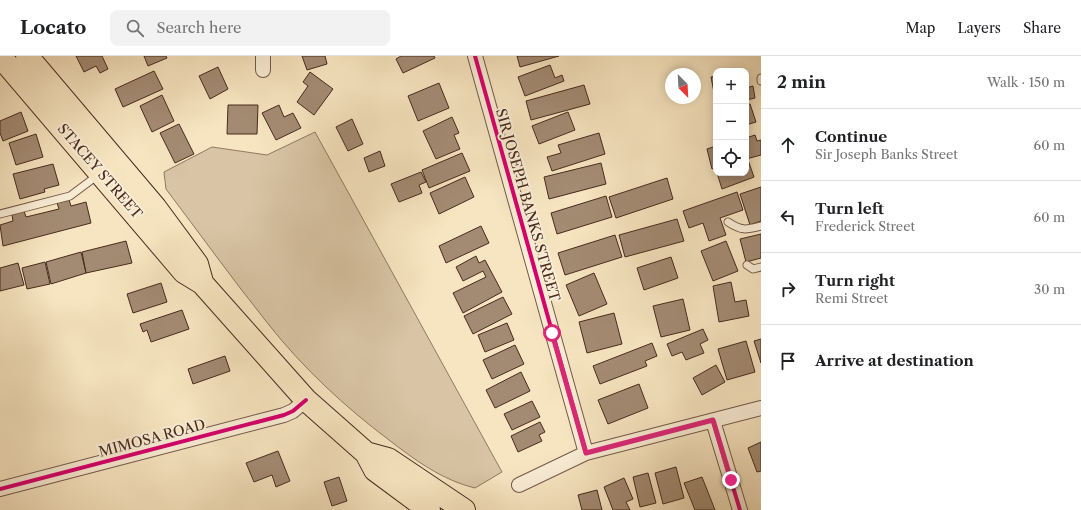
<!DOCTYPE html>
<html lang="en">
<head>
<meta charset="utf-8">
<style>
	:root { --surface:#fff; --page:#f2f2f2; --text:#202124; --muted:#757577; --line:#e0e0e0 }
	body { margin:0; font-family:"Libre Caslon Text",serif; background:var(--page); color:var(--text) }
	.controls { position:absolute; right:12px; top:12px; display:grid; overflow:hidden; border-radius:8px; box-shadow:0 2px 10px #0003 }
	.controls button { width:36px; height:36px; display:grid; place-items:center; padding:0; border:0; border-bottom:1px solid var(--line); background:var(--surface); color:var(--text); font:20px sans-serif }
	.compass { position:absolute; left:665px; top:12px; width:36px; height:36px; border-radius:50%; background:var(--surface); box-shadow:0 2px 10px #0003; rotate:156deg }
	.stop { position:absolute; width:12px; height:12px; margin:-9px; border:3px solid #db2777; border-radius:50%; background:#fff }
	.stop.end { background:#db2777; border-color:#fff; box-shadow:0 1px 4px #0008 }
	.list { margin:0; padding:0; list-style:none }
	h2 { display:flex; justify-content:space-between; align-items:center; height:52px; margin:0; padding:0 16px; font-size:17px }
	h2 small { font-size:13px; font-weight:400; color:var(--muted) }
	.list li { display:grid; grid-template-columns:26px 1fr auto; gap:12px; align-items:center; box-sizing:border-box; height:72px; padding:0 16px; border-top:1px solid var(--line) }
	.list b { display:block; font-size:15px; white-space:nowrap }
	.list p { margin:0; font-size:13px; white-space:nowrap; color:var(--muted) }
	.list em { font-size:13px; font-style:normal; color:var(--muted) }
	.icon { flex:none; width:22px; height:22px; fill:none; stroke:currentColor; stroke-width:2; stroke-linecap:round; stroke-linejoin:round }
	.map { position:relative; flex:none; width:761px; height:454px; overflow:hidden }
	header { display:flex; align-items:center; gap:24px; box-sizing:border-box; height:56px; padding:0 20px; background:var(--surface); border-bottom:1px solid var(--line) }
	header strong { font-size:19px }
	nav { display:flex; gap:22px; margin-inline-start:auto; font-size:14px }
	.search { width:280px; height:36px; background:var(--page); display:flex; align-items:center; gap:10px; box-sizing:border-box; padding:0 14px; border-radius:8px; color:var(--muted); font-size:15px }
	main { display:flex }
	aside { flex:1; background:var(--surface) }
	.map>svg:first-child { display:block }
	.green { fill:#d9c5a5; stroke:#907862 }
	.building { fill:#a38b73; stroke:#482a1e }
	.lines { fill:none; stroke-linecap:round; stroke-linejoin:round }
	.service-casing { stroke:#745947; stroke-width:9 }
	.minor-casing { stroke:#745947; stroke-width:16 }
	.trunk-casing { stroke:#482a1e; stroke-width:24 }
	.service { stroke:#faeed7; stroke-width:7 }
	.minor { stroke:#faeed7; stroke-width:14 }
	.trunk { stroke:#f7e5c1; stroke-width:22 }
	.cycleway-casing { stroke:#faeed7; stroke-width:6 }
	.cycleway { stroke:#d6006c; stroke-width:4 }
	.route { stroke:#db2777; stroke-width:5 }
	.labels { text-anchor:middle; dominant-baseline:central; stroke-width:4; stroke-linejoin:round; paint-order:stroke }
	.street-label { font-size:14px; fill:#482a1e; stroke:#faeed7 }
</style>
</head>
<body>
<header>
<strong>Locato</strong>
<div class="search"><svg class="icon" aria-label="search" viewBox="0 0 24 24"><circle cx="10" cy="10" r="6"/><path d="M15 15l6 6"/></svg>Search here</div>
<nav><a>Map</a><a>Layers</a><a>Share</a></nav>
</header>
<main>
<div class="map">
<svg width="761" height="454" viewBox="0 0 761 454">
	<rect width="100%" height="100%" fill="#f7e5c1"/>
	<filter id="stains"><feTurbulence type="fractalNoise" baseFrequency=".005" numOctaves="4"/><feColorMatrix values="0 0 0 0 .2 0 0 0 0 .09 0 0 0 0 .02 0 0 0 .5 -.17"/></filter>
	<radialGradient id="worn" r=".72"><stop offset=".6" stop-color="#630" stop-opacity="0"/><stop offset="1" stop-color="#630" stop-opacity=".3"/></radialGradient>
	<path class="green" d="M 315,76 L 502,416 L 475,432 C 442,424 415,404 389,384 C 345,351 303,312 269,269 C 233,224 200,178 166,133 L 164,116 L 212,91 L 267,99 Z"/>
	<path class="building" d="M 76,0 L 102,0 L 108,13 L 100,17 L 96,10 L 84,16 Z
		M 144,0 L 166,0 L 167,2 L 148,10 Z
		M 302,0 L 325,0 L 327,8 L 307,14 Z
		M 401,0 L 434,0 L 435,2 L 403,17 L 396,3 Z
		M 517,0 L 559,0 L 520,11 Z
		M 550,9 L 555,22 L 562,19 L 564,25 L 525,40 L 518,21 Z
		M 218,11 L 228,33 L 210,43 L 199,20 Z
		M 154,15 L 163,33 L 123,51 L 115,33 Z
		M 310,16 L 333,33 L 314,59 L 297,46 L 308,30 L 303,26 Z
		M 716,20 L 716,47 L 711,21 Z
		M 439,27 L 449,52 L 418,65 L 408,40 Z
		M 584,29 L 590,48 L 531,64 L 526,45 Z
		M 753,30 L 755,42 L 746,44 L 746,32 Z
		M 162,39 L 174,65 L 152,76 L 140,50 Z
		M 750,48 L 756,66 L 746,69 L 746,49 Z
		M 228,49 L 258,49 L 257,78 L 227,78 Z
		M 279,49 L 284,61 L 293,57 L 301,72 L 276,84 L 262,57 Z
		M 21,56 L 28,75 L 3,85 L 0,77 L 0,65 Z
		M 568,56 L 575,74 L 539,88 L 532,70 Z
		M 452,61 L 459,77 L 454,79 L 460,93 L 436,103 L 423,75 Z
		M 352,63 L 363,88 L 348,95 L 336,71 Z
		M 179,68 L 194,98 L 175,107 L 160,77 Z
		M 599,77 L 605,98 L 552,115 L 547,101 L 561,97 L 558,89 Z
		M 36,78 L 43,101 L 16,109 L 9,87 Z
		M 755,79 L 757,85 L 761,84 L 761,99 L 746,103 L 746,82 Z
		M 716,90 L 716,112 L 712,113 L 707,93 Z
		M 380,95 L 385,110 L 369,116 L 364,102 Z
		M 462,97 L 470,115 L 429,132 L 422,114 Z
		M 748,104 L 754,121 L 722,133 L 717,117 L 746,117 L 746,105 Z
		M 601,107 L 606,128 L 549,143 L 544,121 Z
		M 53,108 L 59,129 L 44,133 L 45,136 L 20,143 L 13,118 Z
		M 421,116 L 426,126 L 419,129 L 422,137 L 399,146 L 391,128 Z
		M 465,121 L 474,141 L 439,158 L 430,137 Z
		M 667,122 L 673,143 L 616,162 L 609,141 Z
		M 761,131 L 761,165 L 750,169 L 740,138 Z
		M 737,136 L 743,154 L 720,162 L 726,179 L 709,185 L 703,167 L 689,172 L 683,155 Z
		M 606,140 L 612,161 L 557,178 L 551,157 Z
		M 69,144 L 71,150 L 86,146 L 91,167 L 3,190 L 0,169 L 13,165 L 12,159 L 24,155 L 26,161 L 59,153 L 57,147 Z
		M 677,163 L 684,185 L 625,201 L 619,179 Z
		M 481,170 L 489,187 L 446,207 L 439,190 Z
		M 761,178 L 761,202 L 746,206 L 740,183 Z
		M 615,179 L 622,201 L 565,219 L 558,197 Z
		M 126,185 L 132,207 L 86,217 L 82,196 Z
		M 726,185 L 738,215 L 713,225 L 701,195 Z
		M 81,196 L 86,217 L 51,228 L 46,206 Z
		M 476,200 L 479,207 L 485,204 L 502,236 L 463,257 L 453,237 L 486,221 L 483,215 L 463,225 L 456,211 Z
		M 671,201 L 678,222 L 644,234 L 637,212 Z
		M 45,206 L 50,228 L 27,233 L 22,212 Z
		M 18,207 L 24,229 L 0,235 L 0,212 Z
		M 594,217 L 607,248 L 579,260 L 566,229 Z
		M 731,226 L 735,246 L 746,244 L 749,260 L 719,266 L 713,230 Z
		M 161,227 L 167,246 L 133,257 L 127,238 Z
		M 503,241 L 512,258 L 473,278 L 464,260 Z
		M 683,243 L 690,274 L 661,281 L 653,250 Z
		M 182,254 L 189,273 L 151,286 L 147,274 L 143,276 L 140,268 Z
		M 614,257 L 622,288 L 587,297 L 579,266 Z
		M 507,267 L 514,284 L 485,296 L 478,279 Z
		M 703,273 L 708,284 L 700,288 L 704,297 L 686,304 L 682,296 L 672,300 L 667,288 Z
		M 761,283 L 761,307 L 754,285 Z
		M 746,285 L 755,316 L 727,324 L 718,293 Z
		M 652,287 L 657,300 L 645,305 L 647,310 L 600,328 L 593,310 Z
		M 515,289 L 524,308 L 492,323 L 483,304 Z
		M 225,300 L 230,315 L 193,328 L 188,313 Z
		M 716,309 L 725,326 L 702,339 L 693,322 Z
		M 521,316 L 530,335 L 495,352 L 486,334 Z
		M 639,328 L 648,352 L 608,368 L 598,344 Z
		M 532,345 L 540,361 L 512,374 L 504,358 Z
		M 540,366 L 545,376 L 539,379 L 542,385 L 518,396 L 511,380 Z
		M 761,386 L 761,415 L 757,416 L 748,392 Z
		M 278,395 L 290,425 L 276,431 L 272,419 L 254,426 L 246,407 Z
		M 676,411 L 684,442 L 663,448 L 655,417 Z
		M 648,417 L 656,447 L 640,451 L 633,421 Z
		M 339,421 L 347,445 L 332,450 L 324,426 Z
		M 702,421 L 715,454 L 695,454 L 684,427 Z
		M 624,422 L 633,443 L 626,446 L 630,454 L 613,454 L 604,431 Z
		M 597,434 L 602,454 L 582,454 L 578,439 Z"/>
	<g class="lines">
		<defs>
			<path id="service" d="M 761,22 L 761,25
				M 0,158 L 70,140 L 98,119
				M 728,166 C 742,175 745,174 761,170
				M 747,209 L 753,213 L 761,211"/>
			<path id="minor" d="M 263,0 L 263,14
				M 475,0 L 586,397
				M 713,365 L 740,454
				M 519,429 L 586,397 L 761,352
				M 0,433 L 284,359 L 293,355 L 306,344"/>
			<path id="trunk" d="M 0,0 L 184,216 L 202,227 L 306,344 L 366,397 L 375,414 L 429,454
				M 27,0 L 155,151 L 197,208 L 202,226
				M 366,397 L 388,403 L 464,454"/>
		</defs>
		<use href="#service" class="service-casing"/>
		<use href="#minor" class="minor-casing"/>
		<use href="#trunk" class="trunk-casing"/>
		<use href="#service" class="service"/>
		<use href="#minor" class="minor"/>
		<use href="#trunk" class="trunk"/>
		<defs>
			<path id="cycleway" d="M 475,0 L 586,397
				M 713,365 L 740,454
				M 0,433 L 284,359 L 293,355 L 306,344"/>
		</defs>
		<use href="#cycleway" class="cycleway-casing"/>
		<use href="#cycleway" class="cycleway"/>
	</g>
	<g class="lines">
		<path class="route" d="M 552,277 L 586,397 L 713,364 L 731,424"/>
	</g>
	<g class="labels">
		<g class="street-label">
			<text transform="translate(100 115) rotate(49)">STACEY STREET</text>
			<text transform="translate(528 149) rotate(74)">SIR JOSEPH BANKS STREET</text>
			<text transform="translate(152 382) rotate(-15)">MIMOSA ROAD</text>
		</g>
	</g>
	<rect width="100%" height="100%" filter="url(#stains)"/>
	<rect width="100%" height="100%" fill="url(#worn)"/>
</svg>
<div class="controls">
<button>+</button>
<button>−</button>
<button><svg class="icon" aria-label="locate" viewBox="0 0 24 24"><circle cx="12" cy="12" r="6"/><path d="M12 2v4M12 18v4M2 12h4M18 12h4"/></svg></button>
</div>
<svg class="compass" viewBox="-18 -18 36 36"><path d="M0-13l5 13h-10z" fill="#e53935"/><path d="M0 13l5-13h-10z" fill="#757577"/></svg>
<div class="stop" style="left:552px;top:277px"></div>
<div class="stop end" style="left:731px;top:424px"></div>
</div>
<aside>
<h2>2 min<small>Walk · 150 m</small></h2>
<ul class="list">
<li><svg class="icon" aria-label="ahead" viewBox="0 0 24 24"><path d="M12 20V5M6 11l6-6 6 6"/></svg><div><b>Continue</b><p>Sir Joseph Banks Street</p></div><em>60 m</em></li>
<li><svg class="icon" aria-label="left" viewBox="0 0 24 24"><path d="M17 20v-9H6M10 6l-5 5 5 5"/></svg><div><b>Turn left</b><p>Frederick Street</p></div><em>60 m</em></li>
<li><svg class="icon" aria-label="right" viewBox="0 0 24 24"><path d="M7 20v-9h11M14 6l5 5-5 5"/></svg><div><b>Turn right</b><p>Remi Street</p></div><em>30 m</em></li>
<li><svg class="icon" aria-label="arrive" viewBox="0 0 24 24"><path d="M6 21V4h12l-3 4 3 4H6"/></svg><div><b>Arrive at destination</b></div></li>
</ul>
</aside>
</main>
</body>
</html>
